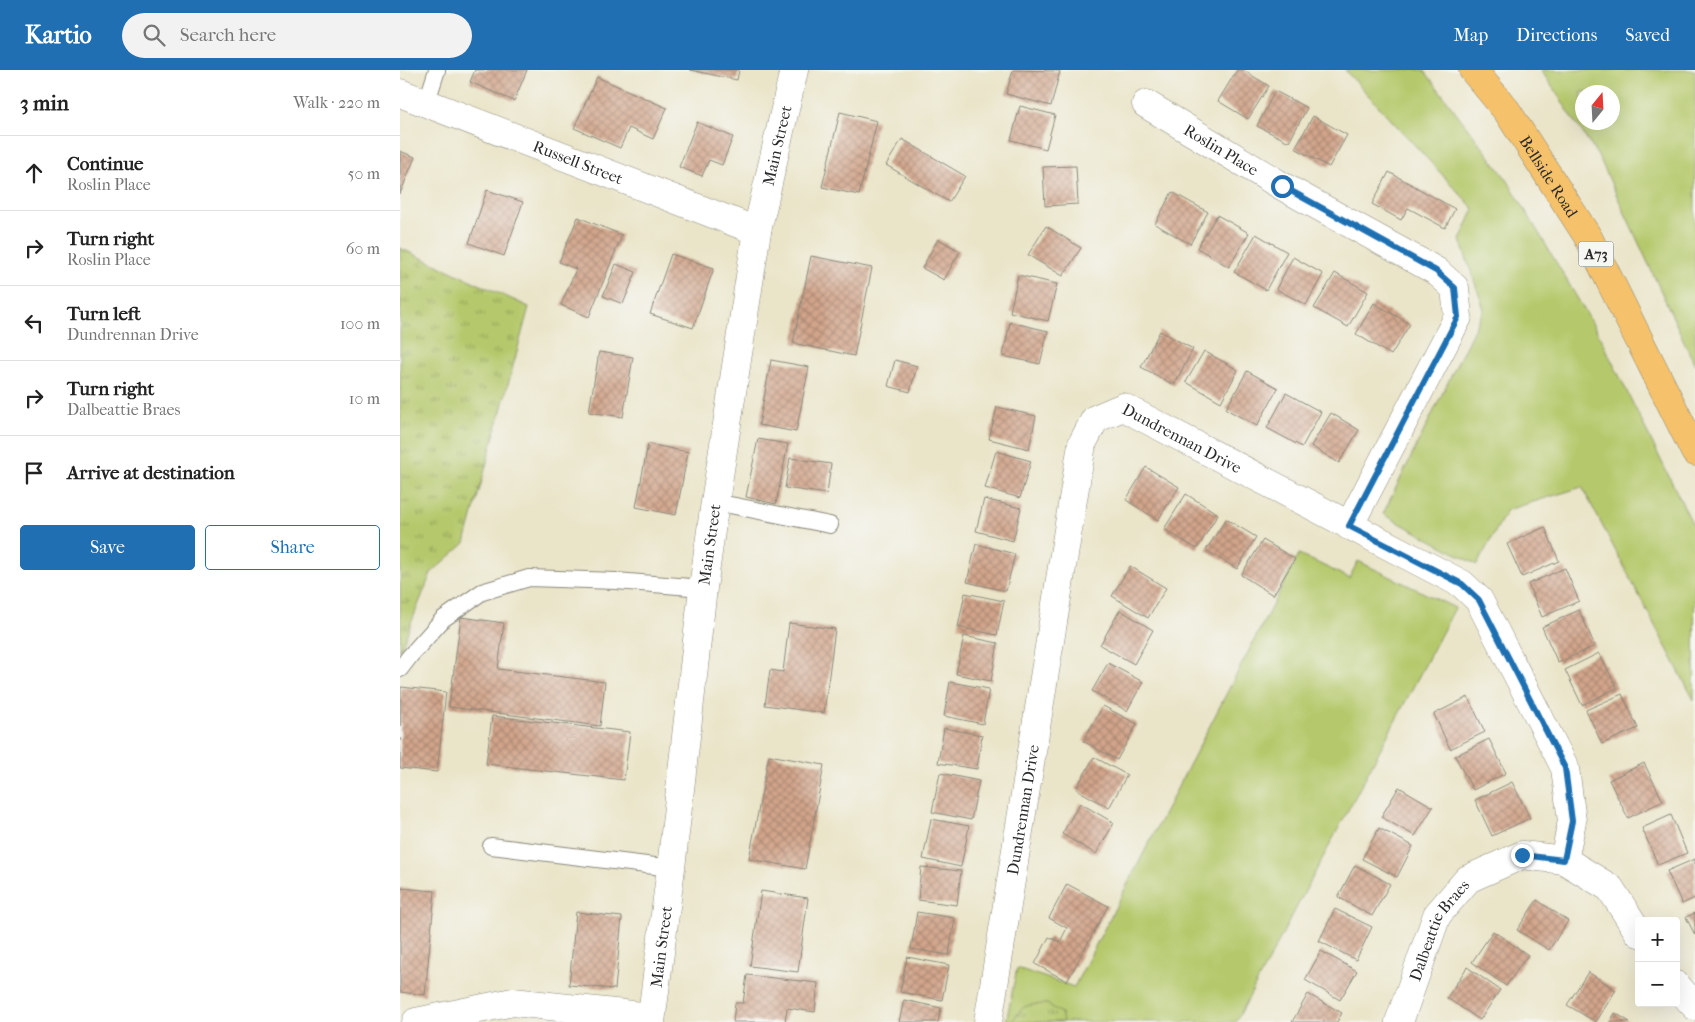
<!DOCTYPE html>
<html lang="en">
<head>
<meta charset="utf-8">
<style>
	:root { --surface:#fff; --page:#f2f2f2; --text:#222; --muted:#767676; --line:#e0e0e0; --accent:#1f6fb2 }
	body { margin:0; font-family:"IM FELL French Canon",serif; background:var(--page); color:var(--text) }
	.controls { position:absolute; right:15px; bottom:15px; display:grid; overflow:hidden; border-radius:5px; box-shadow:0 5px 20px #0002 }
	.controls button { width:45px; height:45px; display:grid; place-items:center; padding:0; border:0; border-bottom:1px solid var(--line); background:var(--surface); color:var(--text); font:25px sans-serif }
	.compass { position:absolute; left:1175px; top:15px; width:45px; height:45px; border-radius:50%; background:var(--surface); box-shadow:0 5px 20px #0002; rotate:18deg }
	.stop { position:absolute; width:15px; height:15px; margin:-11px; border:4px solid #1f6fb2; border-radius:50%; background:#fff }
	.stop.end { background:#1f6fb2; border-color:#fff; box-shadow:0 1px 5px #0008 }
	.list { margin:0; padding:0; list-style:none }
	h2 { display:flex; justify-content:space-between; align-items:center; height:65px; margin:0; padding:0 20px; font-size:21px }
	h2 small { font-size:16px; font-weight:400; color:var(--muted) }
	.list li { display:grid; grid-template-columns:32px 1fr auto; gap:15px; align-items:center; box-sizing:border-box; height:75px; padding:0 20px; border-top:1px solid var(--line) }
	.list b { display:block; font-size:19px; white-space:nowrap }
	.list p { margin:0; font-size:16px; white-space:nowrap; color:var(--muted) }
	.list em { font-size:16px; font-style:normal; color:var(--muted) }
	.actions { display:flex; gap:10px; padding:15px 20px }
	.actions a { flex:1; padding:11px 0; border:1px solid var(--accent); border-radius:5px; text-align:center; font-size:18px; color:var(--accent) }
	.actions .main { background:var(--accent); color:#fff }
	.icon { flex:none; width:28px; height:28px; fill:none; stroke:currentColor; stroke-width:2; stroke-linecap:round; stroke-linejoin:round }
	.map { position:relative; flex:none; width:1295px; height:952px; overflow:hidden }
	header { display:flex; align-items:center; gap:30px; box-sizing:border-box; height:70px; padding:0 25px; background:var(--accent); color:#fff }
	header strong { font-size:24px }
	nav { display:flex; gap:28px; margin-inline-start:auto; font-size:18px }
	.search { width:350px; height:45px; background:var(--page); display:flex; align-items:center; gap:12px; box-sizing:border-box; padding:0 18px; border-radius:28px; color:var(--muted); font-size:19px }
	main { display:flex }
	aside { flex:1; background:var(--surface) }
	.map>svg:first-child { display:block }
	.grass { fill:#b5c96c; stroke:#707a4c; fill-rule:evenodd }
	.park { fill:url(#park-tufts); stroke:#707a4c }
	.building { fill:url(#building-cross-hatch) }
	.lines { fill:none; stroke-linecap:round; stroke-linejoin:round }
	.lane-casing { stroke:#8a887a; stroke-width:18 }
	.street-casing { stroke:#8a887a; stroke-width:29 }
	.primary-casing { stroke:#8a887a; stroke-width:29 }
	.lane { stroke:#fff; stroke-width:16 }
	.street { stroke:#fff; stroke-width:28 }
	.primary { stroke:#f5c16b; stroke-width:28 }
	.route { stroke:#1f6fb2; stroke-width:6 }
	.labels { text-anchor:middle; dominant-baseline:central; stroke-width:5; stroke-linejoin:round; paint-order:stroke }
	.shield { fill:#f6f6f2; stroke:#686867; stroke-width:1 }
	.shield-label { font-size:15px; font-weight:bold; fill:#2b2b2b }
	.street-label { font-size:16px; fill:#2b2b2b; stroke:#f6f6f2 }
</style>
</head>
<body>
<header>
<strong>Kartio</strong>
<div class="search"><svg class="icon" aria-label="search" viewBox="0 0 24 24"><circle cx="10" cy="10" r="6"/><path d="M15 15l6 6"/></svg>Search here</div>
<nav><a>Map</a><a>Directions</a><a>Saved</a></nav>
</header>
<main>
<aside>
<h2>3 min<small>Walk · 220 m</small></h2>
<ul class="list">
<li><svg class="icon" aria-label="ahead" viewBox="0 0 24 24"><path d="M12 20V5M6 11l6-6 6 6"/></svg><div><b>Continue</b><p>Roslin Place</p></div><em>50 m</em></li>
<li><svg class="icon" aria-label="right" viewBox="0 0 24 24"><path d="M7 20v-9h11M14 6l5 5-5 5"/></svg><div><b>Turn right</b><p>Roslin Place</p></div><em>60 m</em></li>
<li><svg class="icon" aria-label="left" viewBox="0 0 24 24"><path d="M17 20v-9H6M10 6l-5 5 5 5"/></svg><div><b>Turn left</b><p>Dundrennan Drive</p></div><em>100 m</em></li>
<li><svg class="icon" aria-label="right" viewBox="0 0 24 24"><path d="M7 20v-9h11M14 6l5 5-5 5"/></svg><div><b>Turn right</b><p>Dalbeattie Braes</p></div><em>10 m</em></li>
<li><svg class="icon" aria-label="arrive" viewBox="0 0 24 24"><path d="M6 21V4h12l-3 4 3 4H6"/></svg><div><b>Arrive at destination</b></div></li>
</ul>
<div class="actions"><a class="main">Save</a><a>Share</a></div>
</aside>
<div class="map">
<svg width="1295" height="952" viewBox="0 0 1295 952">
	<defs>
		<pattern id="park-tufts" width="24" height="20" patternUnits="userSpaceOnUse" patternTransform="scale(1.25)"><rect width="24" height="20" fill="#b5c96c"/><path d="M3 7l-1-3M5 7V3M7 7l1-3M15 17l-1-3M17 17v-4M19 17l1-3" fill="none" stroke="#93a359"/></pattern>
		<pattern id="building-cross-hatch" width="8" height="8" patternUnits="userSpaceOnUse" patternTransform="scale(1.25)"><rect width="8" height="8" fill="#d2a58b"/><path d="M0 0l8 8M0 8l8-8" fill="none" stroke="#ab8772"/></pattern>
	</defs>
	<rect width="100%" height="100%" fill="#f6f6f2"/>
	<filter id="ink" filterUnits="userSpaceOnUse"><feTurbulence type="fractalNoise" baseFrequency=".02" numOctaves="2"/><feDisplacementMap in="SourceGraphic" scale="10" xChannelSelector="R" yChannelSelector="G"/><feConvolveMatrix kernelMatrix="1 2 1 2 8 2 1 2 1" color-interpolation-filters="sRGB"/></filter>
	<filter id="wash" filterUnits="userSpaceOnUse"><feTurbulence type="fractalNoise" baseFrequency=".0096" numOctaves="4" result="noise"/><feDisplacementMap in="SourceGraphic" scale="20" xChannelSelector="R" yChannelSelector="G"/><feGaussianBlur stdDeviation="1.12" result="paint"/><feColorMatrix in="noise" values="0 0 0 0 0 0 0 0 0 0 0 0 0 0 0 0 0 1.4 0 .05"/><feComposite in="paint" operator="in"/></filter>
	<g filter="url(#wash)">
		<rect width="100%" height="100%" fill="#eae5c9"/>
		<path class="grass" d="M 945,0 L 1024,0 L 1108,111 L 1198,263 L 1295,459 L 1294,630 L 1182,417 L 1107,440 L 1077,495 L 983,444 L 1084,239 L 1060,170 L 1074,139 Z
			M 1141,0 L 1295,0 L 1295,295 L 1200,89 ZM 1212,22 L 1212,52 L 1182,52 L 1182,22 Z
			M 899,484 L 949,508 L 958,491 L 1055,538 L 836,952 L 606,952 L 617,898 L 674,917 Z"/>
		<path class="park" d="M 0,178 L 129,237 L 65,473 L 31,503 L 0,581 Z
			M 647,934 L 661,943 L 663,952 L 612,952 C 624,933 626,935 647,934 Z"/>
		<g id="blocks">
			<path class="building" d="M 75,0 L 127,0 L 114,31 L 70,12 Z
				M 290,0 L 339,0 L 337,10 Z
				M 613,0 L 660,1 L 651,36 L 606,24 Z
				M 837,0 L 843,0 L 869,16 L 848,49 L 818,31 Z
				M 197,7 L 267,38 L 253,69 L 229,58 L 220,78 L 174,58 Z
				M 875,21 L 907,38 L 889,72 L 857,56 Z
				M 620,36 L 655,45 L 646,79 L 611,70 Z
				M 440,42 L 477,51 L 459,125 L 422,117 Z
				M 913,46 L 947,65 L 929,97 L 895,78 Z
				M 297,52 L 333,67 L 322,95 L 309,90 L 302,106 L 279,97 Z
				M 502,69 L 565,106 L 549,132 L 486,95 Z
				M 0,81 L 15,87 L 0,124 Z
				M 676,96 L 678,134 L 645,136 L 643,97 Z
				M 989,102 L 1055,139 L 1045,158 L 1008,138 L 1001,150 L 972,134 Z
				M 87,120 L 123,132 L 104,186 L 69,173 Z
				M 772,122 L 808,142 L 790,174 L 755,154 Z
				M 817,145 L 849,163 L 829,197 L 797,178 Z
				M 178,147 L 222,165 L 189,247 L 161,235 L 176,199 L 159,192 Z
				M 646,156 L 681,178 L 663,206 L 628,185 Z
				M 856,164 L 887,182 L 866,220 L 834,202 Z
				M 538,169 L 560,181 L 544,210 L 522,198 Z
				M 271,184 L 314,198 L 293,258 L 250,244 Z
				M 411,186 L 472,198 L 454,286 L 393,273 Z
				M 893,187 L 923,204 L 906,235 L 876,219 Z
				M 216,194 L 236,202 L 223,234 L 203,226 Z
				M 935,203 L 968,222 L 948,257 L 914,238 Z
				M 618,205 L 657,214 L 648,251 L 610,242 Z
				M 974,233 L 1010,254 L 991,285 L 956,264 Z
				M 610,252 L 648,261 L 640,294 L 603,286 Z
				M 760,261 L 793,279 L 774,315 L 741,297 Z
				M 804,281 L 838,300 L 821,332 L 786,312 Z
				M 199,282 L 233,287 L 223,347 L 189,342 Z
				M 371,290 L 409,297 L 396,362 L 359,355 Z
				M 495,290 L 517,296 L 510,322 L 488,316 Z
				M 847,301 L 878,318 L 857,356 L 826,339 Z
				M 886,323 L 921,342 L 902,377 L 867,358 Z
				M 597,337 L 636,346 L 629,379 L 589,369 Z
				M 931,343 L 959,360 L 939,393 L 911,376 Z
				M 358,369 L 388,374 L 376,434 L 346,427 Z
				M 248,374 L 288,382 L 276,445 L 236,437 Z
				M 596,381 L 631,391 L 620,428 L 585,418 Z
				M 390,388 L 431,394 L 427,424 L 385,418 Z
				M 746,397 L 779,417 L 758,450 L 726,430 Z
				M 786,424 L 818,444 L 797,479 L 764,459 Z
				M 584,429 L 621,438 L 613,471 L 576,461 Z
				M 826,449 L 856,467 L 837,499 L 806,480 Z
				M 1145,457 L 1159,491 L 1122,507 L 1107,474 Z
				M 863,470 L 895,489 L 873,525 L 841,505 Z
				M 576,474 L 615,484 L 606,521 L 567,512 Z
				M 730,496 L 766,518 L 748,548 L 712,526 Z
				M 1165,498 L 1179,531 L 1142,547 L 1128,514 Z
				M 565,523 L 604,531 L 597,565 L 558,557 Z
				M 720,540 L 753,560 L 734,594 L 700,575 Z
				M 1179,540 L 1195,576 L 1158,593 L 1142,557 Z
				M 61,547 L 104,553 L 98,599 L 205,612 L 200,656 L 49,637 Z
				M 389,553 L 435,559 L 424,643 L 365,635 L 370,600 L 383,602 Z
				M 564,566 L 598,573 L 591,611 L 556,604 Z
				M 1199,583 L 1217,618 L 1182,635 L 1165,600 Z
				M 708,593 L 743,612 L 727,641 L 692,621 Z
				M 550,612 L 589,619 L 583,654 L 544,646 Z
				M 1,617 L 46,622 L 37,702 L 0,698 Z
				M 1222,624 L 1238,658 L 1202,674 L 1186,640 Z
				M 1068,627 L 1085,662 L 1050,679 L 1034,644 Z
				M 703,636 L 737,654 L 717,690 L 683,671 Z
				M 92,646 L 230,662 L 224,710 L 86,694 Z
				M 544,658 L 582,665 L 577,699 L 538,693 Z
				M 1089,669 L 1106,703 L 1073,720 L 1055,686 Z
				M 369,685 L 424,695 L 405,799 L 349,789 Z
				M 694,687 L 727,705 L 709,738 L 676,719 Z
				M 1244,693 L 1263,731 L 1228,748 L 1209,710 Z
				M 540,703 L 579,711 L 571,750 L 532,742 Z
				M 1112,712 L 1130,748 L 1092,766 L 1075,730 Z
				M 999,717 L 1033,737 L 1015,766 L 981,747 Z
				M 680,733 L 714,753 L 696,784 L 662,764 Z
				M 1271,745 L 1287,783 L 1258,795 L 1242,758 Z
				M 531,749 L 569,756 L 561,797 L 523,789 Z
				M 979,758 L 1013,776 L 997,807 L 962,789 Z
				M 1295,789 L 1295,828 L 1282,834 L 1267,801 Z
				M 955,795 L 990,814 L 972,846 L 938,827 Z
				M 521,797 L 561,801 L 557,835 L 518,830 Z
				M 667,814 L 708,836 L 667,911 L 635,894 L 649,867 L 660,872 L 667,858 L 649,848 Z
				M 0,818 L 35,821 L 25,925 L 0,922 Z
				M 361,821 L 408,828 L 398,902 L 350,896 Z
				M 1137,830 L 1168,851 L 1149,880 L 1117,860 Z
				M 935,839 L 972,857 L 956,890 L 919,871 Z
				M 176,842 L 222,847 L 215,919 L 169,915 Z
				M 517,842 L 555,848 L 549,885 L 511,879 Z
				M 1295,843 L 1295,865 L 1286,847 Z
				M 1093,861 L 1128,885 L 1106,916 L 1072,892 Z
				M 921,881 L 957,901 L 940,930 L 905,910 Z
				M 507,887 L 549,895 L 542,930 L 500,922 Z
				M 1067,897 L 1100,920 L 1080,950 L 1047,928 Z
				M 1188,902 L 1216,920 L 1196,952 L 1167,935 Z
				M 347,905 L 418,913 L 415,942 L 387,938 L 385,952 L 333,952 L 335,933 L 343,933 Z
				M 908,924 L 942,943 L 937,952 L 892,952 Z
				M 504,930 L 541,938 L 538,952 L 499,952 Z
				M 1215,943 L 1230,952 L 1210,952 Z"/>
		</g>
	</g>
	<g filter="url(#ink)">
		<use href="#blocks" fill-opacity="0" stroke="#8a887a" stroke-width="1"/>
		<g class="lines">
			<defs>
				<path id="lane" d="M 26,34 L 37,0
					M 315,432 L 430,455
					M 0,599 L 10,586 L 43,549 L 82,522 L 129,508 L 216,511 L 303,518
					M 91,776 L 271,798"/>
				<g id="street">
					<path id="s1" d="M 0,23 L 357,161"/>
					<path id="s2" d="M 746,34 L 882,116 L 1036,201 L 1055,218 L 1058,247 L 949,456"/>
					<path d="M 1276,915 L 1295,936"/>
					<path d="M 16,952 L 113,932 L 251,947"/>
					<path id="s3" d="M 251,952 L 271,798 L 303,518 L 315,432 L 357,161 L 394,0"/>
					<path id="s4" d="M 588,952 L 682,374 L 695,349 L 723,337 L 1062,514 L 1079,530 L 1165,698 L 1172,751 L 1164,790"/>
					<path id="s5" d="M 999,952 L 1037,845 L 1068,809 L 1122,785 L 1164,790 L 1210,818 L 1239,863"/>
				</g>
				<g id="primary">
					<path id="s6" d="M 1073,0 L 1107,41 L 1188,167 L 1295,382"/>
				</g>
			</defs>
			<use href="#lane" class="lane-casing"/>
			<use href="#street" class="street-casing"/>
			<use href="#primary" class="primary-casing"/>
			<use href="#lane" class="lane"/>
			<use href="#street" class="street"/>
			<use href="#primary" class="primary"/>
		</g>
	</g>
	<g class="lines" filter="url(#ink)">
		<path class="route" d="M 882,116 L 1036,201 L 1055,218 L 1058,247 L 949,456 L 1062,514 L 1079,530 L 1165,698 L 1172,751 L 1164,790 L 1122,785"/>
	</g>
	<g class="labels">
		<rect class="shield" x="1178.5" y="171.5" width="35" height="25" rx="4"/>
		<g class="shield-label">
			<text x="1196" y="184">A73</text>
		</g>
		<g class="street-label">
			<text stroke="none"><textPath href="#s3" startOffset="886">Main Street</textPath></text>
			<text stroke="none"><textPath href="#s2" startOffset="88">Roslin Place</textPath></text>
			<text stroke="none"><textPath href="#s1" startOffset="191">Russell Street</textPath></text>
			<text stroke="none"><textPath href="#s6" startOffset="131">Bellside Road</textPath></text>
			<text stroke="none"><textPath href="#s4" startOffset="711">Dundrennan Drive</textPath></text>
			<text stroke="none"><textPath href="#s3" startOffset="481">Main Street</textPath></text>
			<text stroke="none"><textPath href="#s4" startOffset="215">Dundrennan Drive</textPath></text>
			<text stroke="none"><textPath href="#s5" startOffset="101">Dalbeattie Braes</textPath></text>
			<text stroke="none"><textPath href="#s3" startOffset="76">Main Street</textPath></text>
		</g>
	</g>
</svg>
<div class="controls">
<button>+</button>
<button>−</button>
</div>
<svg class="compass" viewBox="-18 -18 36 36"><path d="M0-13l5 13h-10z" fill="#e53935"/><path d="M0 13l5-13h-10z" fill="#767676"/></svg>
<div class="stop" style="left:882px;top:116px"></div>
<div class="stop end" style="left:1122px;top:785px"></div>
</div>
</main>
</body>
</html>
